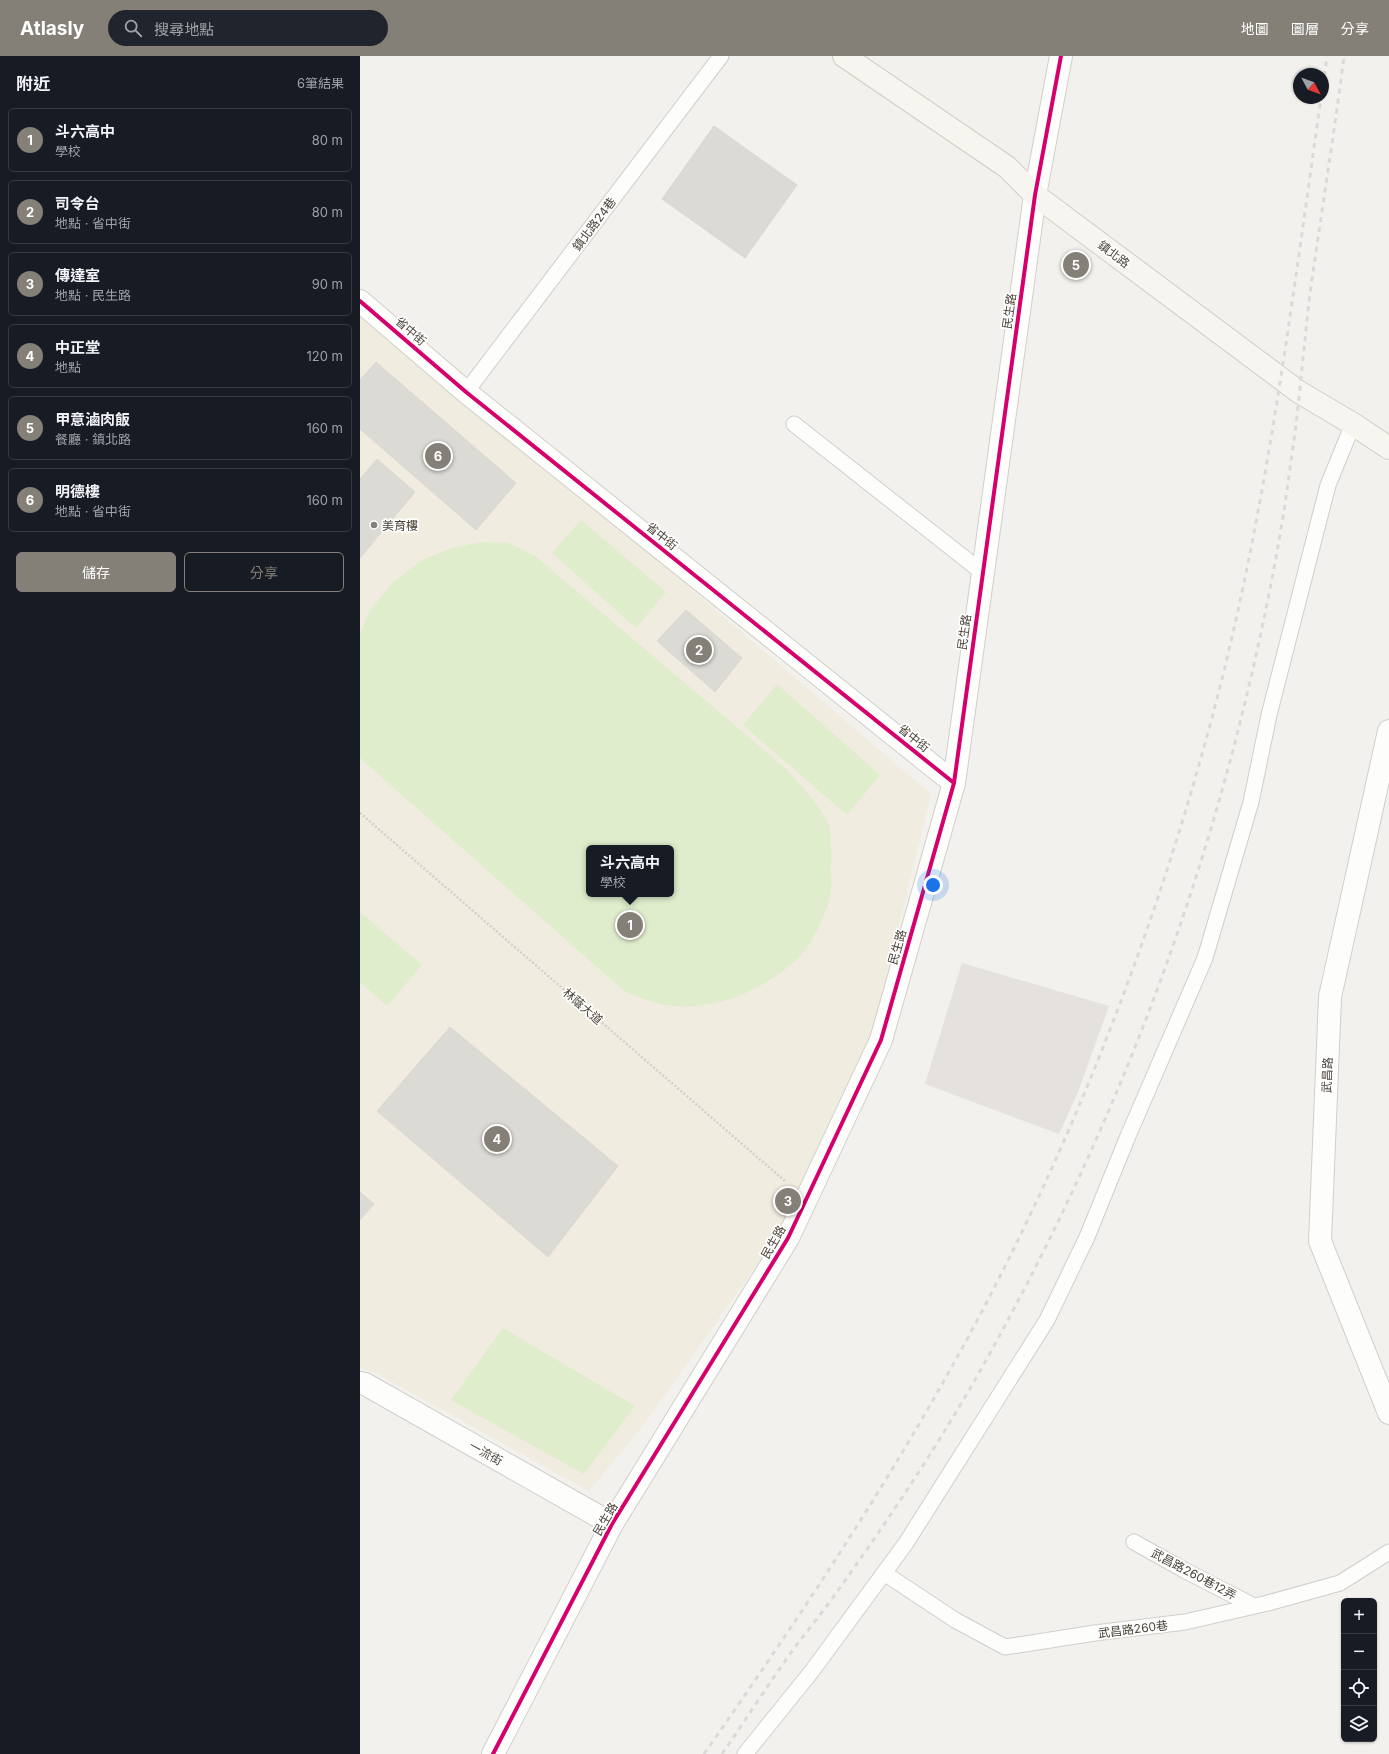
<!DOCTYPE html>
<html lang="zh-TW">
<head>
<meta charset="utf-8">
<style>
	:root { --surface:#171b24; --page:#20242c; --text:#f1f3f6; --muted:#9ea1a6; --line:#363941; --accent:#858077 }
	body { margin:0; font-family:Inter,"Noto Sans TC",sans-serif; background:var(--page); color:var(--text) }
	.controls { position:absolute; right:12px; bottom:12px; display:grid; overflow:hidden; border-radius:6px; box-shadow:0 1px 3px #0004 }
	.controls button { width:36px; height:36px; display:grid; place-items:center; padding:0; border:0; border-bottom:1px solid var(--line); background:var(--surface); color:var(--text); font:20px sans-serif }
	.compass { position:absolute; left:933px; top:12px; width:36px; height:36px; border-radius:50%; background:var(--surface); box-shadow:0 1px 3px #0004; rotate:131deg }
	.you { position:absolute; left:573px; top:829px; width:14px; height:14px; margin:-10px; border:3px solid #fff; border-radius:50%; background:#1a73e8; box-shadow:0 0 0 6px #1a73e833 }
	.badge { display:grid; place-items:center; width:26px; height:26px; border-radius:50%; background:var(--accent); color:#fff; font-size:13px; font-weight:700 }
	.pin { position:absolute; translate:-50% -50%; border:2px solid #fff; box-shadow:0 1px 4px #0006 }
	.popup { position:absolute; left:226px; top:789px; width:88px; height:52px; box-sizing:border-box; display:grid; place-content:center; border-radius:6px; background:var(--surface); filter:drop-shadow(0 1px 3px #0005); font-size:13px; white-space:nowrap; color:var(--muted) }
	.popup b { font-size:15px; color:var(--text) }
	.popup::after { content:''; position:absolute; left:50%; top:100%; margin-left:-8px; border:8px solid transparent; border-top-color:var(--surface) }
	.list { margin:0; padding:0; list-style:none }
	h2 { display:flex; justify-content:space-between; align-items:center; height:52px; margin:0; padding:0 16px; font-size:17px }
	h2 small { font-size:13px; font-weight:400; color:var(--muted) }
	.list li { display:grid; grid-template-columns:26px 1fr auto; gap:12px; align-items:center; box-sizing:border-box; height:64px; margin:0 8px 8px; padding:0 8px; border:1px solid var(--line); border-radius:6px }
	.list b { display:block; font-size:15px; white-space:nowrap }
	.list p { margin:0; font-size:13px; white-space:nowrap; color:var(--muted) }
	.list em { font-size:13px; font-style:normal; color:var(--muted) }
	.actions { display:flex; gap:8px; padding:12px 16px }
	.actions a { flex:1; padding:9px 0; border:1px solid var(--accent); border-radius:6px; text-align:center; font-size:14px; color:var(--accent) }
	.actions .main { background:var(--accent); color:#fff }
	.icon { flex:none; width:22px; height:22px; fill:none; stroke:currentColor; stroke-width:2; stroke-linecap:round; stroke-linejoin:round }
	.map { position:relative; flex:none; width:1029px; height:1698px; overflow:hidden }
	header { display:flex; align-items:center; gap:24px; box-sizing:border-box; height:56px; padding:0 20px; background:var(--accent); color:#fff }
	header strong { font-size:19px }
	nav { display:flex; gap:22px; margin-inline-start:auto; font-size:14px }
	.search { width:280px; height:36px; background:var(--page); display:flex; align-items:center; gap:10px; box-sizing:border-box; padding:0 14px; border-radius:22px; color:var(--muted); font-size:15px }
	main { display:flex }
	aside { flex:1; background:var(--surface) }
	.map>svg:first-child { display:block }
	.industrial { fill:#e5e1dc }
	.education { fill:#f0ecdf; fill-rule:evenodd }
	.green { fill:#e0edcd; fill-rule:evenodd }
	.building { fill:#dcdad5; stroke:#dbd8d3 }
	.lines { fill:none; stroke-linecap:round; stroke-linejoin:round }
	.lane-casing { stroke:#d0cfca; stroke-width:17 }
	.street-casing { stroke:#d0cfca; stroke-width:24 }
	.secondary-casing { stroke:#d2cec4; stroke-width:24 }
	.path { stroke:#d2d1cb; stroke-width:2.5; stroke-dasharray:2 2; stroke-linecap:butt }
	.lane { stroke:#fdfdfc; stroke-width:15 }
	.street { stroke:#fdfdfc; stroke-width:22 }
	.secondary { stroke:#f7f5f0; stroke-width:22 }
	.rail { stroke:#dadad9; stroke-width:3; stroke-dasharray:5 5; stroke-linecap:butt }
	.cycleway-casing { stroke:#fff; stroke-width:6 }
	.cycleway { stroke:#d6006c; stroke-width:4 }
	.poi-dot { fill:#858077; stroke:#fff; stroke-width:1.5 }
	.labels { text-anchor:middle; dominant-baseline:central; stroke-width:3.5; stroke-linejoin:round; paint-order:stroke }
	.street-label { font-size:12px; fill:#4a4338; stroke:#fff }
	.poi-label { font-size:12px; fill:#4a4338; stroke:#fff; text-anchor:start }
</style>
</head>
<body>
<header>
<strong>Atlasly</strong>
<div class="search"><svg class="icon" aria-label="search" viewBox="0 0 24 24"><circle cx="10" cy="10" r="6"/><path d="M15 15l6 6"/></svg>搜尋地點</div>
<nav><a>地圖</a><a>圖層</a><a>分享</a></nav>
</header>
<main>
<aside>
<h2>附近<small>6筆結果</small></h2>
<ul class="list">
<li><span class="badge">1</span><div><b>斗六高中</b><p>學校</p></div><em>80 m</em></li>
<li><span class="badge">2</span><div><b>司令台</b><p>地點 · 省中街</p></div><em>80 m</em></li>
<li><span class="badge">3</span><div><b>傳達室</b><p>地點 · 民生路</p></div><em>90 m</em></li>
<li><span class="badge">4</span><div><b>中正堂</b><p>地點</p></div><em>120 m</em></li>
<li><span class="badge">5</span><div><b>甲意滷肉飯</b><p>餐廳 · 鎮北路</p></div><em>160 m</em></li>
<li><span class="badge">6</span><div><b>明德樓</b><p>地點 · 省中街</p></div><em>160 m</em></li>
</ul>
<div class="actions"><a class="main">儲存</a><a>分享</a></div>
</aside>
<div class="map">
<svg width="1029" height="1698" viewBox="0 0 1029 1698">
	<rect width="100%" height="100%" fill="#f2f1ed"/>
	<path class="industrial" d="M 602,907 L 749,950 L 718,1036 L 699,1078 L 565,1028 Z"/>
	<path class="education" d="M 0,250 L 571,738 L 507,1000 L 427,1166 L 283,1370 L 229,1435 L 14,1316 L 0,1312 ZM 229,792 L 311,792 L 311,838 L 229,838 Z"/>
	<path class="green" d="M 221,464 L 306,536 L 276,572 L 192,497 Z
		M 122,486 L 149,487 L 175,500 L 424,711 C 441,729 458,746 469,769 C 472,777 471,807 471,817 C 471,825 472,834 470,841 C 466,859 452,888 440,900 C 409,931 360,954 316,950 C 297,949 281,942 264,935 L 0,702 L 0,577 L 11,553 L 34,525 L 62,504 L 91,492 ZM 229,792 L 311,792 L 311,838 L 229,838 Z
		M 417,628 L 520,719 L 487,759 L 383,669 Z
		M 0,856 L 62,909 L 27,950 L 0,926 Z
		M 143,1272 L 275,1350 L 224,1418 L 91,1344 Z"/>
	<path class="building" d="M 354,70 L 437,129 L 385,202 L 302,143 Z
		M 16,306 L 156,427 L 116,474 L 0,373 L 0,324 Z
		M 17,403 L 55,436 L 0,502 L 0,423 Z
		M 326,554 L 382,602 L 355,636 L 297,585 Z
		M 90,971 L 258,1110 L 188,1201 L 17,1055 Z
		M 0,1136 L 14,1148 L 0,1164 Z
		M 428,1137 L 435,1141 L 427,1154 L 420,1148 Z"/>
	<g class="lines">
		<defs>
			<path id="lane" d="M 106,336 L 361,0
				M 434,368 L 622,516
				M 774,1486 L 824,1514 L 894,1550
				M 524,1517 L 595,1564 L 645,1591 L 735,1577 L 825,1566 L 908,1547 L 980,1527 L 1029,1496
				M 385,1698 L 452,1615 L 546,1487 L 687,1264 L 727,1181 L 768,1080 L 845,902 L 891,746 L 909,659 L 968,429 L 993,368"/>
			<path id="street" d="M 0,245 L 106,336 L 594,727
				M 1029,675 L 970,941 L 960,1185 L 1029,1357
				M 0,1327 L 5,1328 L 252,1468
				M 133,1698 L 252,1468 L 428,1182 L 521,984 L 594,727 L 675,139 L 701,0"/>
			<path id="secondary" d="M 484,0 L 647,111 L 675,139 L 939,336 L 993,368 L 1029,392"/>
		</defs>
		<use href="#lane" class="lane-casing"/>
		<use href="#street" class="street-casing"/>
		<use href="#secondary" class="secondary-casing"/>
		<path class="path" d="M 0,757 L 426,1126"/>
		<use href="#lane" class="lane"/>
		<use href="#street" class="street"/>
		<use href="#secondary" class="secondary"/>
		<path class="rail" d="M 963,30 L 967,0
			M 344,1698 C 435,1568 523,1436 600,1296 C 714,1089 803,856 861,627 C 909,435 933,238 961,42
			M 362,1698 C 386,1663 410,1626 435,1591 C 448,1574 462,1557 474,1540 C 535,1455 593,1367 642,1275 C 754,1068 838,850 891,621 C 907,552 921,482 930,412 C 939,354 943,296 950,238 C 961,158 974,80 984,0"/>
		<defs>
			<path id="cycleway" d="M 0,245 L 106,336 L 594,727
				M 133,1698 L 252,1468 L 428,1182 L 521,984 L 594,727 L 675,139 L 701,0"/>
		</defs>
		<use href="#cycleway" class="cycleway-casing"/>
		<use href="#cycleway" class="cycleway"/>
	</g>
	<circle class="poi-dot" cx="14" cy="469" r="4"/>
	<g class="labels">
		<g class="street-label">
			<text transform="translate(234 168) rotate(-53)">鎮北路24巷</text>
			<text transform="translate(754 198) rotate(37)">鎮北路</text>
			<text transform="translate(649 255) rotate(-82)">民生路</text>
			<text transform="translate(51 275) rotate(41)">省中街</text>
			<text transform="translate(302 480) rotate(39)">省中街</text>
			<text transform="translate(604 576) rotate(-82)">民生路</text>
			<text transform="translate(554 682) rotate(39)">省中街</text>
			<text transform="translate(537 891) rotate(-74)">民生路</text>
			<text transform="translate(223 950) rotate(41)">林蔭大道</text>
			<text transform="translate(967 1019) rotate(-88)">武昌路</text>
			<text transform="translate(413 1186) rotate(-60)">民生路</text>
			<text transform="translate(126 1397) rotate(29)">一流街</text>
			<text transform="translate(245 1463) rotate(-60)">民生路</text>
			<text transform="translate(834 1518) rotate(28)">武昌路260巷12弄</text>
			<text transform="translate(773 1573) rotate(-7)">武昌路260巷</text>
		</g>
		<g class="poi-label">
			<text x="22" y="469">美育樓</text>
		</g>
	</g>
</svg>
<div class="controls">
<button>+</button>
<button>−</button>
<button><svg class="icon" aria-label="locate" viewBox="0 0 24 24"><circle cx="12" cy="12" r="6"/><path d="M12 2v4M12 18v4M2 12h4M18 12h4"/></svg></button>
<button><svg class="icon" aria-label="layers" viewBox="0 0 24 24"><path d="M12 4l9 5-9 5-9-5zM3 14l9 5 9-5"/></svg></button>
</div>
<svg class="compass" viewBox="-18 -18 36 36"><path d="M0-13l5 13h-10z" fill="#e53935"/><path d="M0 13l5-13h-10z" fill="#9ea1a6"/></svg>
<div class="you"></div>
<div class="pin badge" style="left:270px;top:869px">1</div>
<div class="popup"><b>斗六高中</b>學校</div>
<div class="pin badge" style="left:339px;top:594px">2</div>
<div class="pin badge" style="left:428px;top:1145px">3</div>
<div class="pin badge" style="left:137px;top:1083px">4</div>
<div class="pin badge" style="left:716px;top:209px">5</div>
<div class="pin badge" style="left:78px;top:400px">6</div>
</div>
</main>
</body>
</html>
